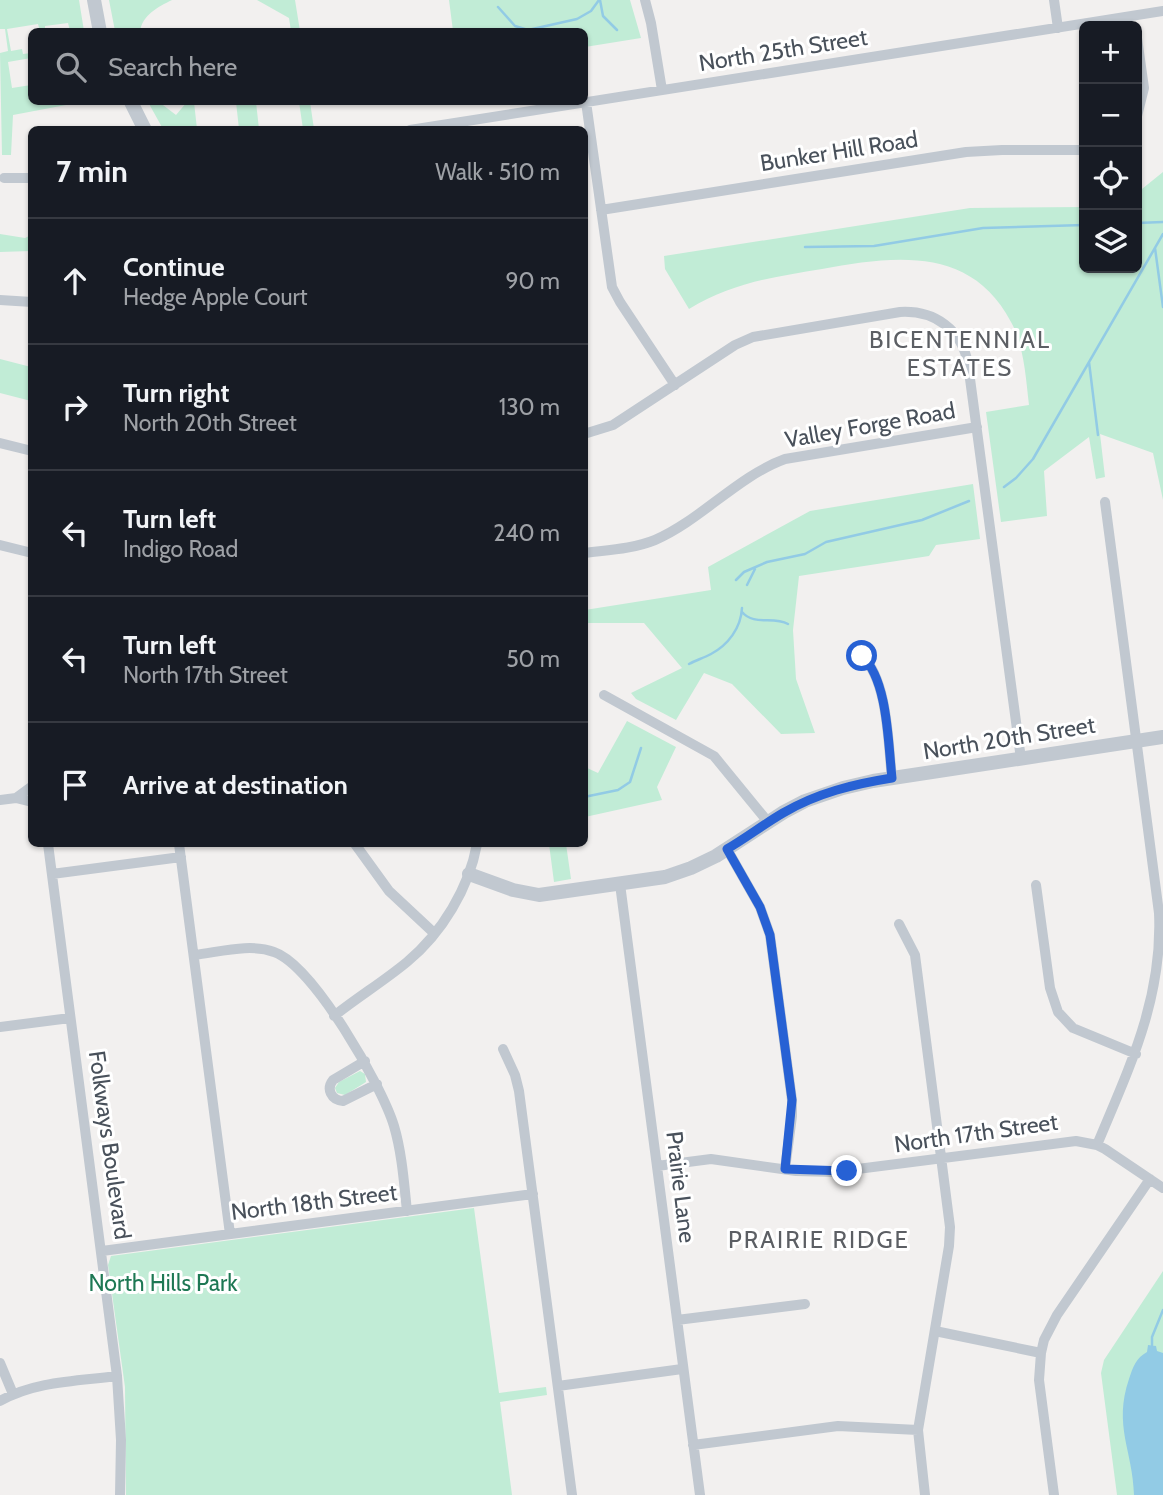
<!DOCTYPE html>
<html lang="en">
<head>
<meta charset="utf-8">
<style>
	:root { --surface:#171b24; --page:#20242c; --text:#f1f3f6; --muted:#9ea1a6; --line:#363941 }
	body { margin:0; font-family:Cabin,sans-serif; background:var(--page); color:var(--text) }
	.controls { position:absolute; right:21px; top:21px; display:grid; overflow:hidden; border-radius:10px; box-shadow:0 2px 5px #0004 }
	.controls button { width:63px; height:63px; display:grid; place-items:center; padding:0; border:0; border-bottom:2px solid var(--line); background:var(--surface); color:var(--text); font:35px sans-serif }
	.stop { position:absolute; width:21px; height:21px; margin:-16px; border:5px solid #2761d4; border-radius:50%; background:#fff }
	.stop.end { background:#2761d4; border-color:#fff; box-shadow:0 2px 7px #0008 }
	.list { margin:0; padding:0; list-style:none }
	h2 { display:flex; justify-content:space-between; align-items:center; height:91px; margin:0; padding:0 28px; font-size:30px }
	h2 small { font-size:23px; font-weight:400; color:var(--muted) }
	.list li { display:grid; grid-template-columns:46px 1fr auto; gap:21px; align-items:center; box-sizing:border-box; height:126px; padding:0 28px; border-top:2px solid var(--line) }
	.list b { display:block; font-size:26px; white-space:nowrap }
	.list p { margin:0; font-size:23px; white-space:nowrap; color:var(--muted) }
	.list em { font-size:23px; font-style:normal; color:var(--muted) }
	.icon { flex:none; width:38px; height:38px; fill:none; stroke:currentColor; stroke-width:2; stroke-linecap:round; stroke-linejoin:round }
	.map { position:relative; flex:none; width:1163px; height:1495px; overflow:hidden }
	.search { position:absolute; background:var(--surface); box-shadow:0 2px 5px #0004; left:28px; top:28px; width:560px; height:77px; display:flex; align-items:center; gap:18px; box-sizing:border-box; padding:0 24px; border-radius:10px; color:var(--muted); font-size:26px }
	.panel { position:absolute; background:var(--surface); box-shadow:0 2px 5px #0004; left:28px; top:126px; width:560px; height:721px; border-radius:10px }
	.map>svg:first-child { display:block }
	.green { fill:#c1ecd6 }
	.water { fill:#92cbe5 }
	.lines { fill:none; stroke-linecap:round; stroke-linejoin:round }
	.stream { stroke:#92cbe5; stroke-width:2.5 }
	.minor { stroke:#c1c8d0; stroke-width:10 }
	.tertiary { stroke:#c1c8d0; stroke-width:14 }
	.route { stroke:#2761d4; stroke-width:9 }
	.labels { text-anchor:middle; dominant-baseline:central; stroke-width:6; stroke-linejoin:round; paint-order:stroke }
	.street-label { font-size:23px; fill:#49515b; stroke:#fff }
	.park-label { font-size:23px; fill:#1e7854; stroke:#fff }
	.neighbourhood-label { font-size:24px; letter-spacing:2px; fill:#5c5f64; stroke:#fff }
</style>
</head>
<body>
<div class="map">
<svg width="1163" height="1495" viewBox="0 0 1163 1495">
	<rect width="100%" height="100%" fill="#f2f0ef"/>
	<path class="green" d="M 0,0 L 79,0 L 84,31 L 70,31 L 68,23 L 45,26 L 45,31 L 40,31 L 38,24 L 7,29 L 11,51 L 22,49 L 23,54 L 31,53 L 31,61 L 31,58 L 8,62 L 12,88 L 31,85 L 32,102 L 82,102 L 13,115 L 11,155 L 2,155 L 0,53 L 8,51 L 5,29 L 0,29 Z
		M 109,0 L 172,0 C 158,7 142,15 140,32 L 115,31 Z
		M 257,0 L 295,0 L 300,31 L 291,31 L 289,18 Z
		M 449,0 L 630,0 L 641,38 L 585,47 L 584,32 L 453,31 Z
		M 148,102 L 159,102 L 176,115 L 187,102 L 194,102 L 197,129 L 163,129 Z
		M 236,102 L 256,102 L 259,129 L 239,129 Z
		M 299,102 L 310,102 L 314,129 L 303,129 Z
		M 1163,172 L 1163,500 L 1153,453 L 1100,434 L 1105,477 L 1096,479 L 1089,437 L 1044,471 L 1047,516 L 1001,522 L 986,412 L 1029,405 C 1026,379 1024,345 1011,322 C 971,245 893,256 822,269 C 773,277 732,283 689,309 L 665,269 L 664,256 L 970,208 L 1084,207 L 1084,268 L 1137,268 L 1137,193 Z
		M 0,234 L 25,238 L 31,235 L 31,251 L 0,252 Z
		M 0,359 L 31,367 L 31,401 L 0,393 Z
		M 973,484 L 980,539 L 936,545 L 929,556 L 799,576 L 793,630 L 796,679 L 815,733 L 781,734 L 732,684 L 704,673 L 676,720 L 636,699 L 631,693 L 682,668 L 644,623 L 585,623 L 585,610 L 711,590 L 708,567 L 810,511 Z
		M 627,721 L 676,747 L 657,787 L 662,800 L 585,817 L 585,767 L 598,773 Z
		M 549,844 L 566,844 L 571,879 L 554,882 Z
		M 360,1071 L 365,1074 L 366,1082 L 345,1095 L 337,1093 L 335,1088 L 339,1082 Z
		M 474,1208 L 499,1393 L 546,1387 L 547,1395 L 500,1402 L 512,1495 L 126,1495 L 125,1387 L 108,1265 L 111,1256 Z
		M 1163,1271 L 1163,1495 L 1117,1495 L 1101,1373 L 1104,1360 Z"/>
	<path class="water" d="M 1148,1345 L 1156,1346 L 1157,1351 L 1163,1353 L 1163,1495 L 1134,1495 C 1133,1451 1113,1426 1129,1379 C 1133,1367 1136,1358 1147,1352 Z"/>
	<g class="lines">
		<path class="stream" d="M 600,0 L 603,16 L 617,30
			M 498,7 L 515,26 L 528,30 L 577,19 L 591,11 L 599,0
			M 1137,223 L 1163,222
			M 805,247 L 874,246 L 983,228 L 1084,225
			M 1155,248 L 1163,307
			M 1089,362 L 1098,435
			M 1004,487 L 1016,478 L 1033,459 L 1163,234
			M 736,580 L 744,572 L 767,562 L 805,554 L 826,542 L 922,520 L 969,501
			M 747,585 L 755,569
			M 742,612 C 754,626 773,616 788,624
			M 689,664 C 696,660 704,658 711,654 C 728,645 741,628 742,608
			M 584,797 L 618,790 L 630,782 L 641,748
			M 1152,1345 L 1152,1337 L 1163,1310"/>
		<path class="minor" d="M 645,0 L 651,23 L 662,90
			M 1054,0 L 1058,28
			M 1137,38 L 1144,88 L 1137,116
			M 586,102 L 612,287 L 620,302 L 675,385
			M 410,130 L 1163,11
			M 4,178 L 32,178
			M 601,210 L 966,152 L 1002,150 L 1084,150
			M 0,300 L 32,302
			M 584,434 L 613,425 L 735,345 L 753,337 L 900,312 C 935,310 962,330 968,364 L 1021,759
			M 0,443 L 32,451
			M 0,545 L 32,553
			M 584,553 C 607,550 633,549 655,540 C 701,520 738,476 785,459 L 977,427
			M 862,656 C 888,680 888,743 892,778
			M 604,695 L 714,756 L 768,822
			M 16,798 L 31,787
			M 0,800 L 16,798 L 32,802
			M 48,844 L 117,1376 L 121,1440 L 120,1495
			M 179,844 L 230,1234
			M 355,844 L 389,891 L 434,933
			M 727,849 L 760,907 L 770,935 L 792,1100 L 792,1116 L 785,1169
			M 52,874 L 181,857
			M 620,884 L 700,1495
			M 1036,885 L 1050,988 L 1058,1012 L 1073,1028 L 1136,1054
			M 899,924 L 915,955 L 950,1227 L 949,1246 L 918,1430 L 925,1495
			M 194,955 C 220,952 250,943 274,952 C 313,965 382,1086 394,1126 C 402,1153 404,1183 407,1211
			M 334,1016 C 358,997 384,981 407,962 C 442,933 469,888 477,844
			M 0,1027 L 70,1018
			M 503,1049 L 515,1075 L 519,1091 L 572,1495
			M 365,1061 L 333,1080 C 326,1089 331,1100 343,1101 L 377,1084
			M 1097,1145 C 1129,1068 1163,999 1159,913 L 1105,502
			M 657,1166 L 711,1159 L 796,1171 L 834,1172 L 1076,1141 L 1097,1145 L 1105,1149 L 1163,1188
			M 102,1251 L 533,1194
			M 677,1320 L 805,1304
			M 935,1331 L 1041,1353
			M 0,1363 L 13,1394
			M 558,1386 L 682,1369
			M 0,1401 C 35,1381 78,1381 117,1376
			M 693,1445 L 838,1426 L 918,1430
			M 1054,1495 L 1039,1380 L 1041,1353 L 1044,1340 L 1057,1315 L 1150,1179"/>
		<path class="tertiary" d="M 94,0 L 100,32
			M 131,102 L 145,130
			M 469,874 L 513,890 L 539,895 L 665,877 L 691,868 L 716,856 L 784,812 L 805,801 L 843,788 L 873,781 L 1163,737"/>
	</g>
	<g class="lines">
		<path class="route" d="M 847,1171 L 785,1169 L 792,1100 L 770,935 L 760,907 L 727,849 C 746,838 764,824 783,813 C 817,793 854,784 892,778 C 888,743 888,680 862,656"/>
	</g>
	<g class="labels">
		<g class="street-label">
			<text transform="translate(783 50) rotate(-9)">North 25th Street</text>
			<text transform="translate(839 151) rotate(-9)">Bunker Hill Road</text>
			<text transform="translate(870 425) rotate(-10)">Valley Forge Road</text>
			<text transform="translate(1009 738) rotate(-9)">North 20th Street</text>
			<text transform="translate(976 1133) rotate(-8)">North 17th Street</text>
			<text transform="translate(110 1145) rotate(82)">Folkways Boulevard</text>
			<text transform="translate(681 1187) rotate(83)">Prairie Lane</text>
			<text transform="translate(314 1202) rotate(-7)">North 18th Street</text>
		</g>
		<g class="park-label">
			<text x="163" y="1283">North Hills Park</text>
		</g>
		<g class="neighbourhood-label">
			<text x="960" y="339">BICENTENNIAL<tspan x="960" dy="28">ESTATES</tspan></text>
			<text x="819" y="1239">PRAIRIE RIDGE</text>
		</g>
	</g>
</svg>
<div class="controls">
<button>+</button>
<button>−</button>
<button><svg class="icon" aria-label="locate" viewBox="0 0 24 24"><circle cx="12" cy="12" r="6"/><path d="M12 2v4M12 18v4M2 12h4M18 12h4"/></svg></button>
<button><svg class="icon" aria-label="layers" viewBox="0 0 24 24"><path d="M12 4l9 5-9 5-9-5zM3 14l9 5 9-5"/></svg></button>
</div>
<div class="stop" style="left:862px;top:656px"></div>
<div class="stop end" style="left:847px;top:1171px"></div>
<div class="search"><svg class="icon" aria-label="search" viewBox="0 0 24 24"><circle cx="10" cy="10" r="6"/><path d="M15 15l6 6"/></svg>Search here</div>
<section class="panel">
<h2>7 min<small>Walk · 510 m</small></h2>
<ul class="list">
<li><svg class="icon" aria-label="ahead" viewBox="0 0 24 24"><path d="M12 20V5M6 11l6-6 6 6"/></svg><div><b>Continue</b><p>Hedge Apple Court</p></div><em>90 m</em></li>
<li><svg class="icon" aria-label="right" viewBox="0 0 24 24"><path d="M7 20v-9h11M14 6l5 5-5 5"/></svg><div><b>Turn right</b><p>North 20th Street</p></div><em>130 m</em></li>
<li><svg class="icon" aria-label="left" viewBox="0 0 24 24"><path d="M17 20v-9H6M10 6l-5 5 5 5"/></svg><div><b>Turn left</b><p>Indigo Road</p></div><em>240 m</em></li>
<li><svg class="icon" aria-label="left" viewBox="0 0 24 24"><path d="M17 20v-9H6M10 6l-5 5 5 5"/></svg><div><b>Turn left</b><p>North 17th Street</p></div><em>50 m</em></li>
<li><svg class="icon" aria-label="arrive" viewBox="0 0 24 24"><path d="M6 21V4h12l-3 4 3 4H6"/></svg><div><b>Arrive at destination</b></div></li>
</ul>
</section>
</div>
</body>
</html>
